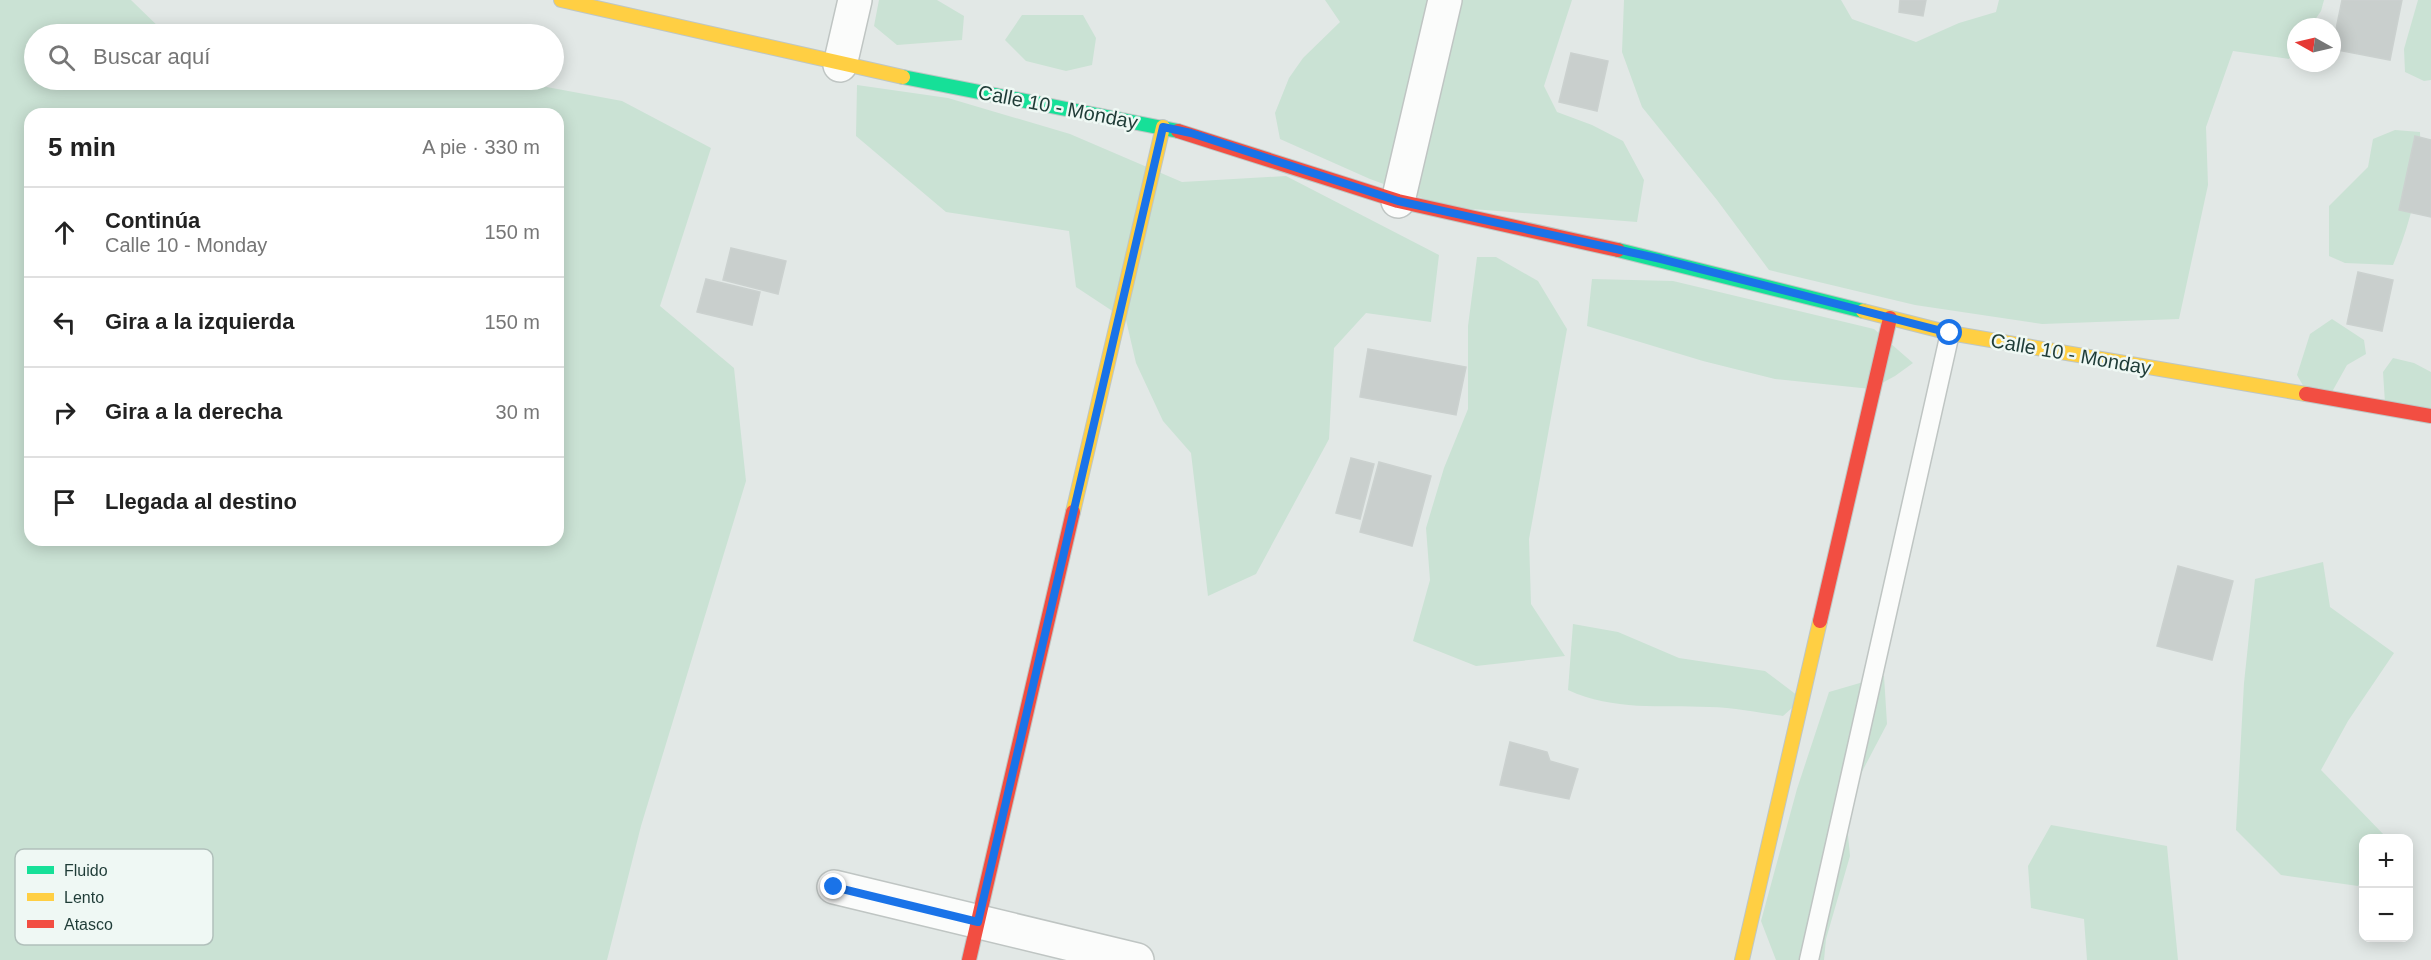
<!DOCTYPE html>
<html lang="es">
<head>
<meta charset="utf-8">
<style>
	:root { --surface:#fff; --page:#f6f6f6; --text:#222; --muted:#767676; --line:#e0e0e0 }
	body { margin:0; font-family:Helvetica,sans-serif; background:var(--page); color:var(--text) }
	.controls { position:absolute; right:18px; bottom:18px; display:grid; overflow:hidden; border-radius:12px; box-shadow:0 3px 15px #0003 }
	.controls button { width:54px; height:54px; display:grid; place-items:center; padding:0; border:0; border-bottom:2px solid var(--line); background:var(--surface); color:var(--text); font:30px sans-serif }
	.compass { position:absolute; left:2287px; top:18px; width:54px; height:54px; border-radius:50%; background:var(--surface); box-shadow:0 3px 15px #0003; rotate:278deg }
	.stop { position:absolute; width:18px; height:18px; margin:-14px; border:4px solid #1a73e8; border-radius:50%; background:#fff }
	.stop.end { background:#1a73e8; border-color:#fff; box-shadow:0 2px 6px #0008 }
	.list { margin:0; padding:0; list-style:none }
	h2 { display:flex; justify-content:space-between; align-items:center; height:78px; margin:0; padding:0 24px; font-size:26px }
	h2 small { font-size:20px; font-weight:400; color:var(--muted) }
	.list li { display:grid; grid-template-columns:39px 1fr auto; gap:18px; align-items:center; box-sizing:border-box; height:90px; padding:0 24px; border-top:2px solid var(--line) }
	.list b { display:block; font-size:22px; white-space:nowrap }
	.list p { margin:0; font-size:20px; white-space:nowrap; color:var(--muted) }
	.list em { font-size:20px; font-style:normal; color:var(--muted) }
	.icon { flex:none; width:33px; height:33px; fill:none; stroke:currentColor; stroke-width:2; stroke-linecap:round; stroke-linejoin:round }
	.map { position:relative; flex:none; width:2431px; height:960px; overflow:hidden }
	.search { position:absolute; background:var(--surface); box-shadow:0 3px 15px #0003; left:24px; top:24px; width:540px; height:66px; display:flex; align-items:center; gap:15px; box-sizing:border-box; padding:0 21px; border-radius:33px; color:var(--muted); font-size:22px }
	.panel { position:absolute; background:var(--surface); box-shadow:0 3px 15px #0003; left:24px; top:108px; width:540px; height:438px; border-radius:18px }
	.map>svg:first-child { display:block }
	.green { fill:#cae2d4; fill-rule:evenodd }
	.building { fill:#c9cfcd; stroke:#cbd1cf; stroke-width:1.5 }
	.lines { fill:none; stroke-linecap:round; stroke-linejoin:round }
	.lane-casing { stroke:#bfc5c3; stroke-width:21 }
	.street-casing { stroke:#bfc5c3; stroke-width:36 }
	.fast-casing { stroke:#bec6c4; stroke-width:16 }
	.slow-casing { stroke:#bec6c4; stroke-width:16 }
	.jam-casing { stroke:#bec6c4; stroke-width:16 }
	.lane { stroke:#fbfcfb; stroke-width:18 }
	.street { stroke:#fbfcfb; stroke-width:33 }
	.fast { stroke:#16e098; stroke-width:14 }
	.slow { stroke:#ffcf43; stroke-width:14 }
	.jam { stroke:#f24e42; stroke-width:14 }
	.route { stroke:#1a73e8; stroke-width:8 }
	.labels { text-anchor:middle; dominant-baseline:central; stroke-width:5; stroke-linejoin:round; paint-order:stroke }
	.street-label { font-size:20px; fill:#1f3c37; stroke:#eff8f4 }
	.key { fill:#eff8f4; stroke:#b1c0bb; stroke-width:1.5 }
	.key-label { font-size:16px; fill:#1f3c37 }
</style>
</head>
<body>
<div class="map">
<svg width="2431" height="960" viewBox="0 0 2431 960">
	<rect width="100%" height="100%" fill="#e2e8e6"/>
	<path class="green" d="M 0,0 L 131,0 L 166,34 L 34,34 L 34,80 L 509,80 L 622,101 L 711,148 L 660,306 L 734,368 L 746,481 L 641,826 L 607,960 L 0,960 ZM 30,114 L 558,114 L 558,540 L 30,540 Z
		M 879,0 L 937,0 L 964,16 L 962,40 L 897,45 L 874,26 Z
		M 1325,0 L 1572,0 L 1544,86 L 1557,112 L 1592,125 L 1623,141 L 1644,180 L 1637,222 L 1447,207 L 1370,179 L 1280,139 L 1275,113 L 1289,78 L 1303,58 L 1340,22 Z
		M 1624,0 L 1841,0 L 1852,19 L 1916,42 L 1959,23 L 1996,12 L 1999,0 L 2324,0 L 2321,11 L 2310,27 L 2296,27 L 2296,48 L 2289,59 L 2233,51 L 2206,127 L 2208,185 L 2179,319 L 2042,324 L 1915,305 L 1769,270 L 1717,200 L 1642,107 L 1622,52 Z
		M 2418,0 L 2431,0 L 2431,80 L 2424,81 L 2405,72 L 2404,49 Z
		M 1022,15 L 1083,15 L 1096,38 L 1092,65 L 1066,71 L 1026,61 L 1005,40 Z
		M 292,26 L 326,34 L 269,34 Z
		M 857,85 L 948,98 L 1070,134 L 1182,182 L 1286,176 L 1439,255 L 1431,322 L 1366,313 L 1334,348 L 1329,439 L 1256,574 L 1208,596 L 1191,453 L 1163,421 L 1136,363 L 1126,320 L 1076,287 L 1069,231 L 946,212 L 856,136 Z
		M 2395,130 L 2420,132 C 2422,180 2411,221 2393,265 L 2345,263 L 2329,256 L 2329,206 L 2368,167 L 2373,139 Z
		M 1477,257 L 1496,257 L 1538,281 L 1567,329 L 1529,539 L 1531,604 L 1565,656 L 1476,666 L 1413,641 L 1430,580 L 1426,528 L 1444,468 L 1468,409 L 1468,326 Z
		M 1592,279 L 1673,281 L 1874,329 L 1913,363 L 1895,376 L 1871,389 L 1775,379 L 1703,361 L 1587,326 Z
		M 2332,319 L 2364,340 L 2366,354 L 2347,365 L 2328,399 L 2305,389 L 2297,375 L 2310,334 Z
		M 2393,358 L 2414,363 L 2431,372 L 2431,414 L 2385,403 L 2383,372 Z
		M 2323,562 L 2330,607 L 2394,653 L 2348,721 L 2321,770 L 2385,836 L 2383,838 L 2364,838 L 2363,876 L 2358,886 L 2281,875 L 2236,830 L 2244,683 L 2255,579 Z
		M 1573,624 L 1618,632 L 1679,658 L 1765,671 L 1802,699 L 1783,716 C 1759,713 1734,707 1709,707 C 1660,705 1614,711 1568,690 Z
		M 1884,676 L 1887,724 L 1845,804 L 1850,856 L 1826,939 L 1824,960 L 1776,960 L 1761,921 L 1797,789 L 1829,692 Z
		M 2051,825 L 2167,846 L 2178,960 L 2087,960 L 2084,919 L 2031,908 L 2028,866 Z"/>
	<path class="building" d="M 1900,0 L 1926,0 L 1923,16 L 1899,12 Z
		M 2342,0 L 2402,0 L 2390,60 L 2332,49 Z
		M 1571,53 L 1608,61 L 1597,111 L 1559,102 Z
		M 2415,136 L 2431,140 L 2431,217 L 2399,210 Z
		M 731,248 L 786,261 L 778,294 L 723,280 Z
		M 2358,272 L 2393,280 L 2382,331 L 2347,324 Z
		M 706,279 L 760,292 L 752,325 L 697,312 Z
		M 1368,349 L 1466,367 L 1456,415 L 1360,397 Z
		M 1351,458 L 1374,464 L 1360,519 L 1336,513 Z
		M 1379,462 L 1431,476 L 1412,546 L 1360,532 Z
		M 2178,566 L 2233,581 L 2212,660 L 2157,646 Z
		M 1510,742 L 1547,752 L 1550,761 L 1578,769 L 1569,799 L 1500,785 Z"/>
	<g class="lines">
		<defs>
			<path id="lane" d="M 1809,960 L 1950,333"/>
			<path id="street" d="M 840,65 L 855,0
				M 1398,201 L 1445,0
				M 834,887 L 1137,960"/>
			<path id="fast" d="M 903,77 L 1178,131
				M 1618,250 L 1863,311"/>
			<path id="slow" d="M 561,0 L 903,77
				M 1863,311 L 1950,333 L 2306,394
				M 1073,512 L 1163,127
				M 1742,960 L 1820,621"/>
			<path id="jam" d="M 1178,131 L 1398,201 L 1618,250
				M 2306,394 L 2431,416
				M 1820,621 L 1890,318
				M 969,960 L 1073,512"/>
		</defs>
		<use href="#lane" class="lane-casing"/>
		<use href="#street" class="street-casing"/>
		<use href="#fast" class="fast-casing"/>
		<use href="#slow" class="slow-casing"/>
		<use href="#jam" class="jam-casing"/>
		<use href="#lane" class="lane"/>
		<use href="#street" class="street"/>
		<use href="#fast" class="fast"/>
		<use href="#slow" class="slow"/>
		<use href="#jam" class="jam"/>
	</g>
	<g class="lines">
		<path class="route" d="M 834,887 L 978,922 L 1163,127 L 1191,133 L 1398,201 L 1661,259 L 1950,333"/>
	</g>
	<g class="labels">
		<g class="street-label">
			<text transform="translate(1058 107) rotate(11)">Calle 10 - Monday</text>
			<text transform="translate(2071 354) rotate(10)">Calle 10 - Monday</text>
		</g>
	</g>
	<rect x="15" y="849" width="198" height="96" rx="9" class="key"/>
	<rect x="27" y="866" width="27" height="8" fill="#16e098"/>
	<rect x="27" y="893" width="27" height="8" fill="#ffcf43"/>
	<rect x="27" y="920" width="27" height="8" fill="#f24e42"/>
	<g class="key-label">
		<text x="64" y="876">Fluido</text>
		<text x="64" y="903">Lento</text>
		<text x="64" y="930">Atasco</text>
	</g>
</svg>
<div class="controls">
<button>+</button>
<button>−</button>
</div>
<svg class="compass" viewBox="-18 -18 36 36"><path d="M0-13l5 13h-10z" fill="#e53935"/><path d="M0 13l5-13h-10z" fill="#767676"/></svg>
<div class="stop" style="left:1950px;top:333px"></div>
<div class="stop end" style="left:834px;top:887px"></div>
<div class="search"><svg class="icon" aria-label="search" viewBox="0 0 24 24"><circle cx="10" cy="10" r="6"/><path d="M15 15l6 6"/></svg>Buscar aquí</div>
<section class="panel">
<h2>5 min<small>A pie · 330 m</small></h2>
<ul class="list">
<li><svg class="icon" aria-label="ahead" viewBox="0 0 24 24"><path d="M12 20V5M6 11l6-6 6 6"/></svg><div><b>Continúa</b><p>Calle 10 - Monday</p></div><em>150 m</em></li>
<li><svg class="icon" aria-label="left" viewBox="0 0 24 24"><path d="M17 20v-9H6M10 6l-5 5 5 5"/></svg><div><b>Gira a la izquierda</b></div><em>150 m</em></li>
<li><svg class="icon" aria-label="right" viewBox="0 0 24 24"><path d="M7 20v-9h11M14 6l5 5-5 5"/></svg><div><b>Gira a la derecha</b></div><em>30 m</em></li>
<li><svg class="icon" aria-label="arrive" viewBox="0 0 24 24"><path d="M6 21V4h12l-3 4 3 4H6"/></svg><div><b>Llegada al destino</b></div></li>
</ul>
</section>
</div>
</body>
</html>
